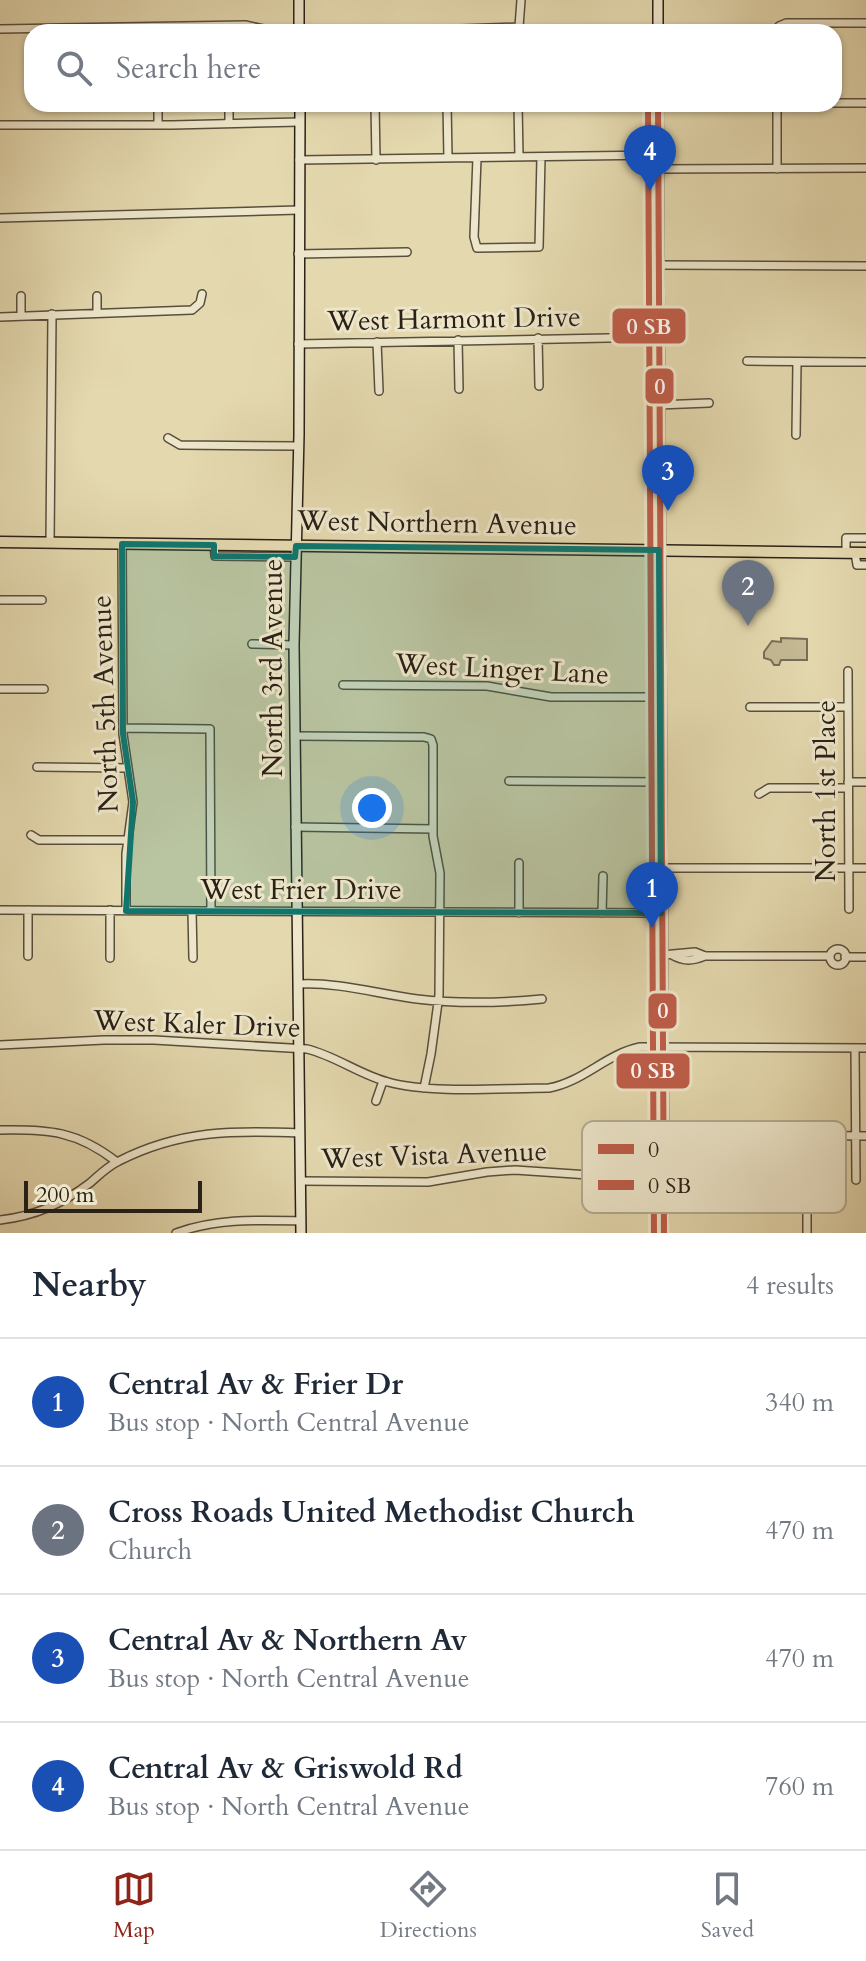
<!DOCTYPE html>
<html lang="en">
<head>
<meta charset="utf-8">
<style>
	:root { --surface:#fff; --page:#f2f2f3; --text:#1f2937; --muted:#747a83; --line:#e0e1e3; --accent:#8f2418 }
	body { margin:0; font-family:Cardo,serif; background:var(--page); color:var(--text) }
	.scale { position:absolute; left:24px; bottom:20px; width:178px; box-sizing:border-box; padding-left:8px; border:4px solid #2a2117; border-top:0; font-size:22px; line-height:28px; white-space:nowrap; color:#2a2117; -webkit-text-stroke:6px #ede6ca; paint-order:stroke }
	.you { position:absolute; left:372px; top:808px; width:28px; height:28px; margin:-20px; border:6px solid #fff; border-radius:50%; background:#1a73e8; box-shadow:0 0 0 12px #1a73e833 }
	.badge { display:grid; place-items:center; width:52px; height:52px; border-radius:50%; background:var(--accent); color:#fff; font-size:26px; font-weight:700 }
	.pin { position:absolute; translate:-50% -66px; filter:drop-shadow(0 2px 4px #0008) }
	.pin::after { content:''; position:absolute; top:42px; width:28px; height:24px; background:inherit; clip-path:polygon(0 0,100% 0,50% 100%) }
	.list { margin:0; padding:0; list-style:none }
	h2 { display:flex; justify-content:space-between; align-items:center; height:104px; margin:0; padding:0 32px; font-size:34px }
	h2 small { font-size:26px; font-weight:400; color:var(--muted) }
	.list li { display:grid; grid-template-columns:52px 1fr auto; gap:24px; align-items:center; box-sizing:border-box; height:128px; padding:0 32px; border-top:2px solid var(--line) }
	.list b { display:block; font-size:30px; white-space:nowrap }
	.list p { margin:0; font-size:26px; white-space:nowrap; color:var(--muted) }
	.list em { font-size:26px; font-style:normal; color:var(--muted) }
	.icon { flex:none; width:44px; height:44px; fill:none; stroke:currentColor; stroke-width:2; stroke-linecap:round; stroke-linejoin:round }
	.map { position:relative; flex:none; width:866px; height:1233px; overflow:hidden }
	.search { position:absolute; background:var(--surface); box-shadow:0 2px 6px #0004; left:24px; right:24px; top:24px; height:88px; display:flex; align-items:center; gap:20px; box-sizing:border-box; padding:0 28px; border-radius:24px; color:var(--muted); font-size:30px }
	.sheet { height:616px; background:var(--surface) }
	nav { display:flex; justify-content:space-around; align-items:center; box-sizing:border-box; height:112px; border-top:2px solid var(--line); background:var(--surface); font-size:22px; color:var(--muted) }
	nav a { display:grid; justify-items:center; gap:4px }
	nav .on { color:var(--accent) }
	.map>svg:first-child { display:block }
	.green { fill:#c4b994; stroke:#776d56; stroke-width:2 }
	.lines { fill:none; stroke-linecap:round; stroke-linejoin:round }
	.street-casing { stroke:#584f3d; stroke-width:10 }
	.secondary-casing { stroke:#2a2117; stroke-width:12 }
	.primary-casing { stroke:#2a2117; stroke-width:13 }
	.street { stroke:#ede6ca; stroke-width:7 }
	.secondary { stroke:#ede6ca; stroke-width:9 }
	.primary { stroke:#e4d8ae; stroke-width:10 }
	.bus-1-casing { stroke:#ede6ca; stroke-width:12 }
	.bus-2-casing { stroke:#ede6ca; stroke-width:12 }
	.bus-1 { stroke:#be5d49; stroke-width:6 }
	.bus-2 { stroke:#be5d49; stroke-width:6 }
	.marked { fill:#0f766e; fill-opacity:0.2; stroke:#0f766e; stroke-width:6; stroke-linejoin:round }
	.labels { text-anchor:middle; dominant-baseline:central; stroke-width:6; stroke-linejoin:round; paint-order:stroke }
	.street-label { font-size:28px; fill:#2a2117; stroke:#ede6ca }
	.key { fill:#ede6ca; stroke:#b2ab94; stroke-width:2 }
	.key-label { font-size:22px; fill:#2a2117 }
	.line-badge { stroke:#ede6ca; stroke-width:3 }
	.badge-label { font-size:22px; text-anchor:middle; font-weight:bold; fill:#fff }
</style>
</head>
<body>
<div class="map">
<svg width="866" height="1233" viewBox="0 0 866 1233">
	<rect width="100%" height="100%" fill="#e4d8ae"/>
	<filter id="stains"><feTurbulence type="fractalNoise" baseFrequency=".0025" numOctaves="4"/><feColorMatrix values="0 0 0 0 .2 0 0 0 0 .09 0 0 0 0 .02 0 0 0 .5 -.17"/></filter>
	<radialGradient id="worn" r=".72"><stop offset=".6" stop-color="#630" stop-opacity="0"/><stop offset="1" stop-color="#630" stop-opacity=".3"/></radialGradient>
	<path class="green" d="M 781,638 L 807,639 L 807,660 L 781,660 L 779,665 L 774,665 L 771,660 L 764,658 L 764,652 L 772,641 L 781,642 Z"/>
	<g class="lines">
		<defs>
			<path id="street" d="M 0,29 L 245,25 L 277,32
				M 376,32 L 519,27 L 521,0
				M 776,32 L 779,26 L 786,23 L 866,23
				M 834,103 L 866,103
				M 229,104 L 229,123
				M 375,104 L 376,160
				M 447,104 L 448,158
				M 518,104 L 519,157
				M 777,104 L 777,169
				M 0,125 L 172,125 L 300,122
				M 158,125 L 158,104
				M 477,158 L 474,237 L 477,248 L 539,247 L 541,157
				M 299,160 L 658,155
				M 659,169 L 866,168
				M 0,218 L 299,210
				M 298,254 L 407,252
				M 658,265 L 866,266
				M 21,296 L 21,315
				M 97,296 L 97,312
				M 0,317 L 192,310 L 200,303 L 202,294
				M 538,338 L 539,386
				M 458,340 L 459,389
				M 377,342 L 379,391
				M 298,344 L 658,337
				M 747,361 L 866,362
				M 658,405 L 709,403
				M 796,435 L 797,362
				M 168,438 L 180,445 L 298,446
				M 50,543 L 52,314
				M 122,544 L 123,734 L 133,802 L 126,854 L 126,911
				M 214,545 L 215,556 L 295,557
				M 846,553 L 846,538 L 866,538
				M 855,553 L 857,565 L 866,565
				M 0,600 L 42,600
				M 252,644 L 294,645
				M 848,671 L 849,909
				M 343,685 L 487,686 L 551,697 L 659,697
				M 0,689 L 44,689
				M 750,707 L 848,707
				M 123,728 L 210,729 L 211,911
				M 296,736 L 424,737 L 431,739 L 433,745 L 433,836 L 440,873 L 439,995 L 431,1054 L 424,1088
				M 37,767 L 128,768
				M 509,781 L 660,782
				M 848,782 L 866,782
				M 759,794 L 769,788 L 848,788
				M 295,827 L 433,829
				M 31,835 L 39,840 L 128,840
				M 660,868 L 866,868
				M 0,910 L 661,913
				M 28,910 L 28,956
				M 192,911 L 193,958
				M 519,913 L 519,863
				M 602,913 L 603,876
				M830 957a8 8 0 1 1 16 0a8 8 0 1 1-16 0Z
				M 662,955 L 695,952 L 705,956 L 829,956
				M 672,955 C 684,962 693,961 705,956
				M 845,957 L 866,957
				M 110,958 L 110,910
				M 299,984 C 339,982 378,994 417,999 C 459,1004 500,1003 542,999
				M 0,1045 L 104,1040 L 154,1040 L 307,1049 C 336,1056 360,1075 388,1082 C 431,1094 503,1088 549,1088 C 583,1082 606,1054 640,1047 L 866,1048
				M 855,1048 L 856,1180
				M 376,1101 L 383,1081
				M 0,1130 C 49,1129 77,1131 117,1162
				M 776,1135 L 866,1136
				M 301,1181 L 428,1182 L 487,1172 L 515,1170 L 604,1176 L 664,1175
				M 807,1207 L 807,1233
				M 0,1220 C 35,1216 62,1204 90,1183 C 99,1175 108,1166 119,1161 C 180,1130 234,1130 300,1133
				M 176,1233 C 217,1218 258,1220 301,1221"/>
			<path id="secondary" d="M 658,0 L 658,32
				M 299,32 L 299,0
				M 300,104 L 299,435 L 294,645 L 301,1233
				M 658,104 L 664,1233"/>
			<path id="primary" d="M 0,542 L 866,553"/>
		</defs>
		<use href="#street" class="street-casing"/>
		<use href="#secondary" class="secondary-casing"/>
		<use href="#primary" class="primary-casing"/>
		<use href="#street" class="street"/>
		<use href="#secondary" class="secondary"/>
		<use href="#primary" class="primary"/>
		<defs>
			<path id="bus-1" d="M 658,104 L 664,1233"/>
			<path id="bus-2" d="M 648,104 L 654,1233"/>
		</defs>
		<use href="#bus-1" class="bus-1-casing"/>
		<use href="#bus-2" class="bus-2-casing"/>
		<use href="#bus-1" class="bus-1"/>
		<use href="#bus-2" class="bus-2"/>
	</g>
	<path class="marked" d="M 122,544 L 214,545 L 214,556 L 295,557 L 296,546 L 659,550 L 661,913 L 126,911 L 133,802 L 123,734 Z"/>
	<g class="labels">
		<g class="street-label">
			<text transform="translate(454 319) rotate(-1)">West Harmont Drive</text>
			<text transform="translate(437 523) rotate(1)">West Northern Avenue</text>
			<text transform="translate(273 668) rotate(-90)">North 3rd Avenue</text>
			<text transform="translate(502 669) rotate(3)">West Linger Lane</text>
			<text transform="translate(105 704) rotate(-92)">North 5th Avenue</text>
			<text transform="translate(826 791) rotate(-90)">North 1st Place</text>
			<text x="301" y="890">West Frier Drive</text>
			<text transform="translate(197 1024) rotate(2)">West Kaler Drive</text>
			<text transform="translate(434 1155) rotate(-2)">West Vista Avenue</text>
		</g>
	</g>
	<rect x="582" y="1121" width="264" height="92" rx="12" class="key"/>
	<rect x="598" y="1144" width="36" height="10" fill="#be5d49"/>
	<rect x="598" y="1180" width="36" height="10" fill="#be5d49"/>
	<g class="key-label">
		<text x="648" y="1157">0</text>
		<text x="648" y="1193">0 SB</text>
	</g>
	<g class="line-badge">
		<rect x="611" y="307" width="76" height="38" rx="8" fill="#be5d49"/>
		<rect x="644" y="367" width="31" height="38" rx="8" fill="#be5d49"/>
		<rect x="647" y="992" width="31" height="38" rx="8" fill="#be5d49"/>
		<rect x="615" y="1052" width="76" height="38" rx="8" fill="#be5d49"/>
	</g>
	<g class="badge-label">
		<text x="649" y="334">0 SB</text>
		<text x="660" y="394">0</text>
		<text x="663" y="1018">0</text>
		<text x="653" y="1078">0 SB</text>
	</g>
	<rect width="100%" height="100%" filter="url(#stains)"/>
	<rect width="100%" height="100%" fill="url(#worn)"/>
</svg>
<div class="scale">200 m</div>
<div class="you"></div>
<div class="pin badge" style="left:652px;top:928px;background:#1a4fb4">1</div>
<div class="pin badge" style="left:748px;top:626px;background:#6b7280">2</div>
<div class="pin badge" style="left:668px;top:511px;background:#1a4fb4">3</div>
<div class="pin badge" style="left:650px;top:191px;background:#1a4fb4">4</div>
<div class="search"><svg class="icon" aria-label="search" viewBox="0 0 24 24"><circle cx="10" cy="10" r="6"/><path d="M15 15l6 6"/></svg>Search here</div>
</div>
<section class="sheet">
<h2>Nearby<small>4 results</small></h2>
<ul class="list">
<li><span class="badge" style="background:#1a4fb4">1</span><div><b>Central Av &amp; Frier Dr</b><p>Bus stop · North Central Avenue</p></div><em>340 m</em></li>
<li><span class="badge" style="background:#6b7280">2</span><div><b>Cross Roads United Methodist Church</b><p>Church</p></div><em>470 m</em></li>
<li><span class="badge" style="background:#1a4fb4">3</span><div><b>Central Av &amp; Northern Av</b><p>Bus stop · North Central Avenue</p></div><em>470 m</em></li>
<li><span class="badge" style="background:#1a4fb4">4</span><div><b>Central Av &amp; Griswold Rd</b><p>Bus stop · North Central Avenue</p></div><em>760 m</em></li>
</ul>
</section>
<nav>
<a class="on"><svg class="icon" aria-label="map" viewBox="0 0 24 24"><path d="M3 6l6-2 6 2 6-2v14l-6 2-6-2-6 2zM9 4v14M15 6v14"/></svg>Map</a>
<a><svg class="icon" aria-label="directions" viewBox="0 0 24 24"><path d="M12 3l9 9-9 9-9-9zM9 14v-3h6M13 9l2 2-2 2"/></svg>Directions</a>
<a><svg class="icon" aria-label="saved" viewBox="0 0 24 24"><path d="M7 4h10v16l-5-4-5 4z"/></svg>Saved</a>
</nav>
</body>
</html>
